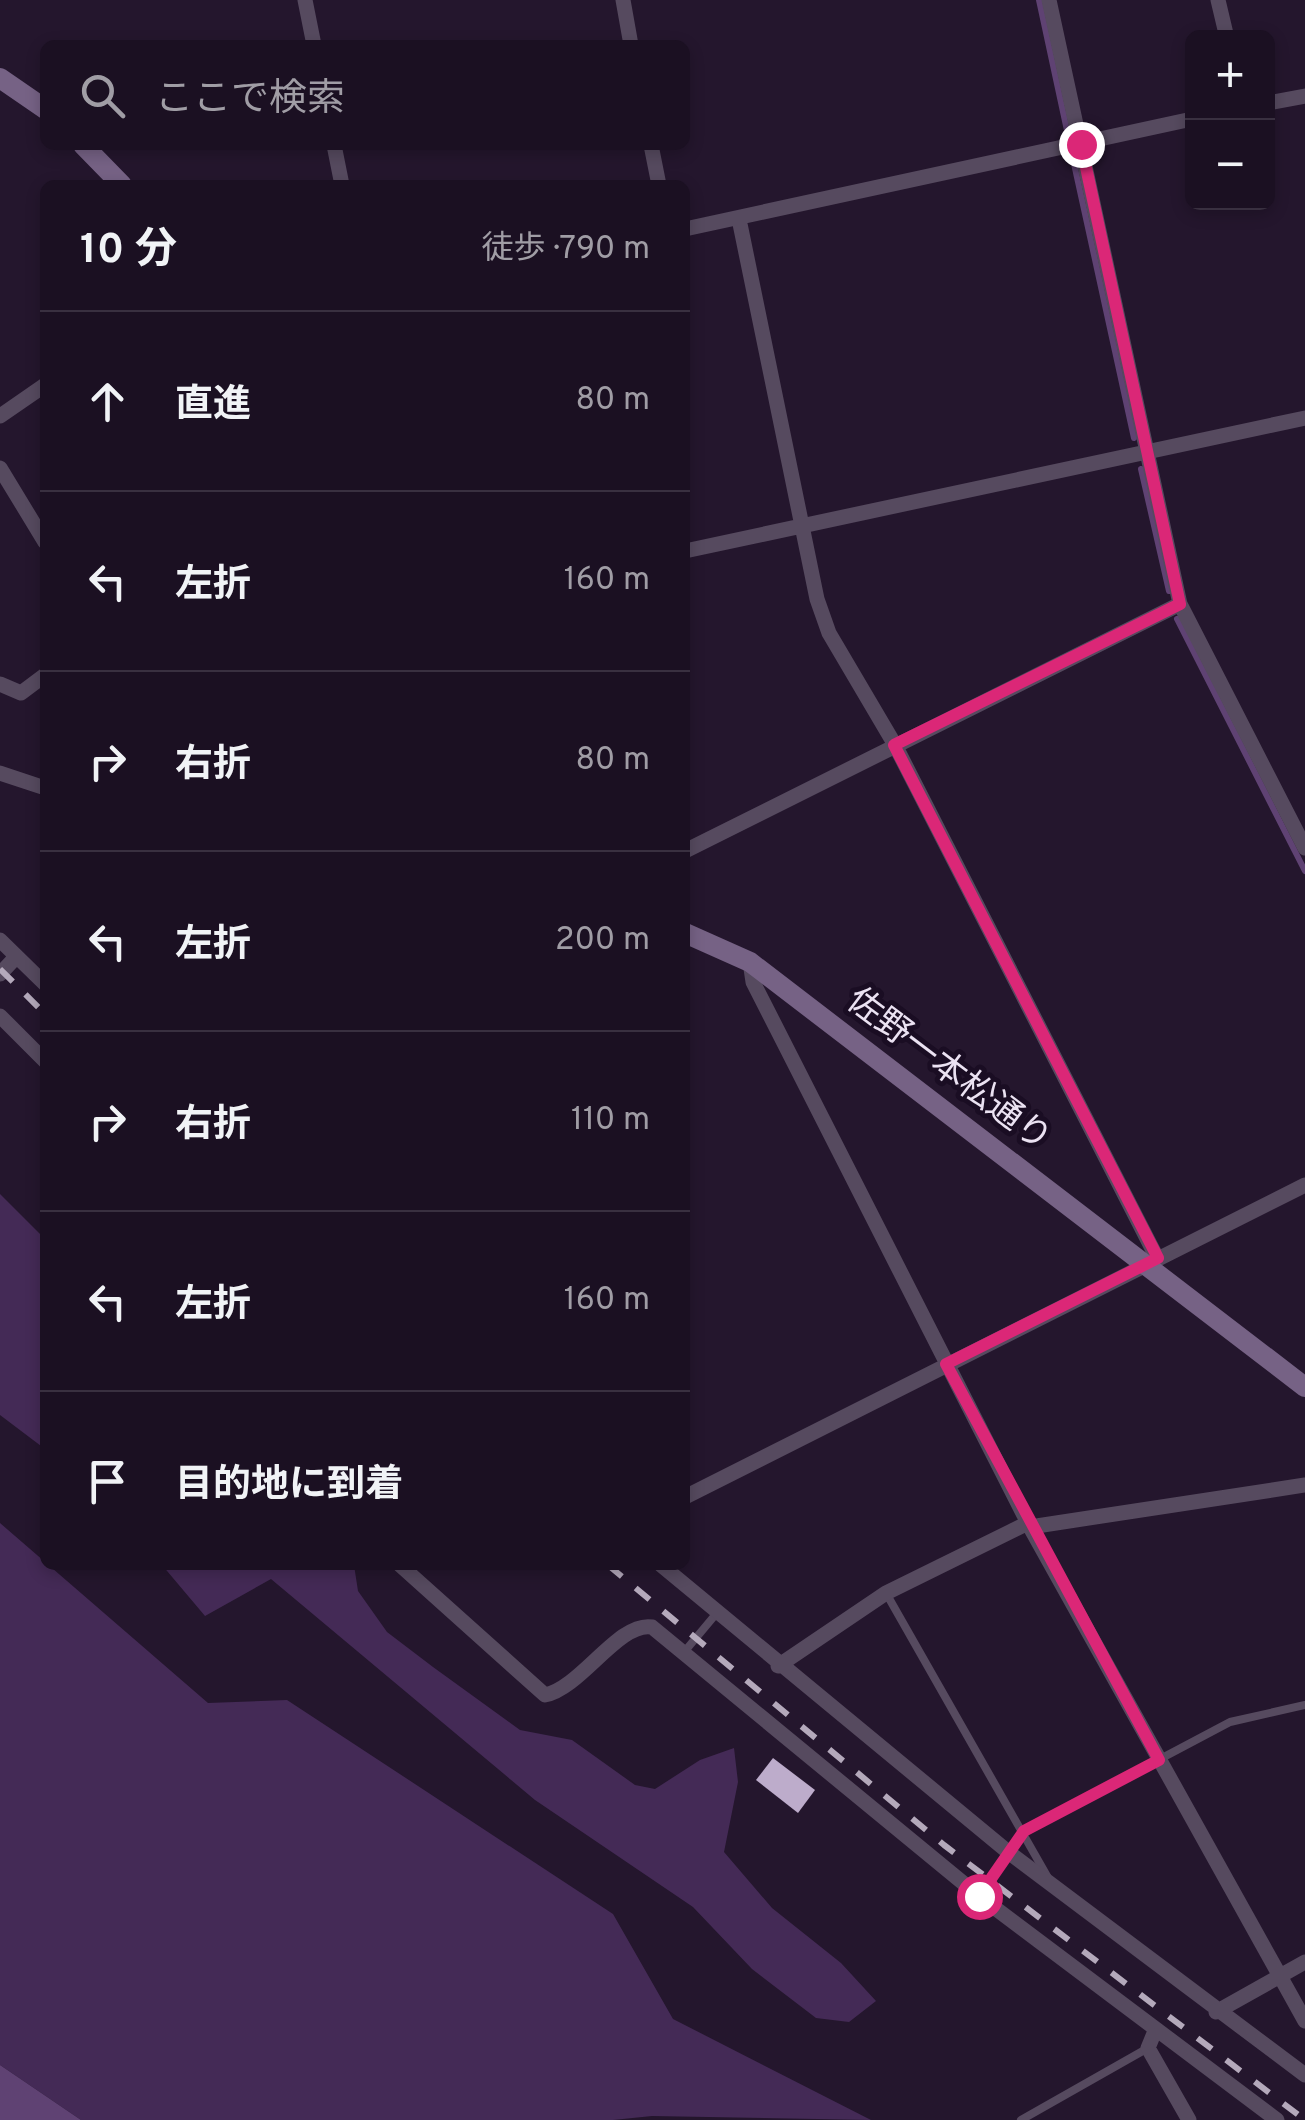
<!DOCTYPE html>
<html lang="ja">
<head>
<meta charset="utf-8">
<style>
	:root { --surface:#1b1022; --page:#24192a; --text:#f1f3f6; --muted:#a09da5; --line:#393040 }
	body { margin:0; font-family:Overpass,"Noto Sans JP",sans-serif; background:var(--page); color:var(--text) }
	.controls { position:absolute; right:30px; top:30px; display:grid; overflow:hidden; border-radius:15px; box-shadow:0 5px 15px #0003 }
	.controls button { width:90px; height:90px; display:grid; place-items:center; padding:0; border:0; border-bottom:2px solid var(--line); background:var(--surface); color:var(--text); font:50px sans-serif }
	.stop { position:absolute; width:30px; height:30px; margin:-22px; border:8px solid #db2777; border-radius:50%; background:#fff }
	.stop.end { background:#db2777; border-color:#fff; box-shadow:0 2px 10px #0008 }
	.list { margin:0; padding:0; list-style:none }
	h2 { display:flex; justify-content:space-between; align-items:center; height:130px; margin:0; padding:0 40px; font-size:42px }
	h2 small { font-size:32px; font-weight:400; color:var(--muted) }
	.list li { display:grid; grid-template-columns:65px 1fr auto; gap:30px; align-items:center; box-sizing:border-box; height:180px; padding:0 40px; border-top:2px solid var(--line) }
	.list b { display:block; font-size:38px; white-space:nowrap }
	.list em { font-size:32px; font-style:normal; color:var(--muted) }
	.icon { flex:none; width:55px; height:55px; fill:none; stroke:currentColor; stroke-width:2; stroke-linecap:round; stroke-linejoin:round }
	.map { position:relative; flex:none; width:1305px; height:2120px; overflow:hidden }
	.search { position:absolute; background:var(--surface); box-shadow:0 5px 15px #0003; left:40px; top:40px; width:650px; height:110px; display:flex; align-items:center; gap:25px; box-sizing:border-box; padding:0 35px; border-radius:15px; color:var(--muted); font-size:38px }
	.panel { position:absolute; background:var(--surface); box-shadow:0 5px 15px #0003; left:40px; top:180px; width:650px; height:1390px; border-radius:15px }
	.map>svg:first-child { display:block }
	.green { fill:#442a56 }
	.water { fill:#5f4273 }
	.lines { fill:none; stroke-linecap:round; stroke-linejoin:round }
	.stream { stroke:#5f4273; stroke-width:6 }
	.building { fill:#bdaccb }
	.lane { stroke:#564a5f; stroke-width:8 }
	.street { stroke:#564a5f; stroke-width:15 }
	.secondary { stroke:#766285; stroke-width:20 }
	.rail { stroke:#b4a9bb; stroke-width:6; stroke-dasharray:18 18; stroke-linecap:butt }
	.route { stroke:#db2777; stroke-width:12 }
	.labels { text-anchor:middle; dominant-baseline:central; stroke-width:10; stroke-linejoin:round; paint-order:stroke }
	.street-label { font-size:35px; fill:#ebe2f2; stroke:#1a0d23 }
</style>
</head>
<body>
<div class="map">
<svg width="1305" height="2120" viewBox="0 0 1305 2120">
	<rect width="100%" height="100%" fill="#24162d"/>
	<path class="green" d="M 0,1194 L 45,1239 L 45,1449 L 0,1415 Z
		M 0,1523 L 208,1703 L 287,1700 L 613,1914 L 673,2019 L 871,2120 L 652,2116 L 613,2120 L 81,2120 L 0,2065 Z
		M 162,1565 L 354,1565 L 358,1591 L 387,1632 L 433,1667 L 520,1730 L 572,1740 L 635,1785 L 655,1789 L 700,1760 L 734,1748 L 738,1782 L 724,1852 L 772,1908 L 841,1963 L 876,2001 L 849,2022 L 816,2018 L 752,1969 L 693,1907 L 535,1800 L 271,1579 L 205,1616 Z"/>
	<path class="water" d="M 0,2064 L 0,2065 L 81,2120 L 0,2120 Z"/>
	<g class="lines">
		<path class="stream" d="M 1039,0 L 1068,135
			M 1073,159 L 1134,438
			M 1141,469 L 1169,591
			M 1177,619 L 1305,871"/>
	</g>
	<path class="building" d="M 773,1758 L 815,1790 L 798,1813 L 756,1780 Z"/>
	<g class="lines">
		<path class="lane" d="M 886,1593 L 1047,1876
			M 685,1651 L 716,1614
			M 979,1896 L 1024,1831 L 1230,1722 L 1305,1705
			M 1021,2120 L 1148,2048"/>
		<path class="street" d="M 305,0 L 314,45
			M 623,0 L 631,45
			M 1049,0 L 1180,604 L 1305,848
			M 1218,0 L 1227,38
			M 1268,103 L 1305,96
			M 334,145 L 342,185
			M 651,145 L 659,185
			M 739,219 L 817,599 L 829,633 L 895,745 L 1157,1258
			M 685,229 L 1192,119
			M 0,416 L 45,385
			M 0,468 L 45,542
			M 685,551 L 1305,418
			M 0,684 L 21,693 L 45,675
			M 0,773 L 45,788
			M 685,851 L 1180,604
			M 0,940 L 45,984
			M 750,962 L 753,982 L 1030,1527 L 1305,2021
			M 0,974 L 16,957
			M 0,1016 L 45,1061
			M 685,1497 L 1305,1185
			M 1030,1527 L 1305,1485
			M 400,1565 L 545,1695 C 581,1688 619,1621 652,1627 L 979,1896 L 1277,2120
			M 661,1565 L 1007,1851 L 1305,2075
			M 778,1666 L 886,1593 L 1028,1523
			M 1216,2012 L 1305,1962
			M 1155,2031 L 1148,2048 L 1189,2120"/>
		<path class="secondary" d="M 0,78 L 45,109
			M 83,145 L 122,185
			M 685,933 L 750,962 L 1305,1387"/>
		<path class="rail" d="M 0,969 L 45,1014
			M 608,1565 L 944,1845 L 1305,2120"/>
	</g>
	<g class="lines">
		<path class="route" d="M 979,1896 L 1024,1831 L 1159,1760 L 946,1364 L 1158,1258 L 894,745 L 1180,604 L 1081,144"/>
	</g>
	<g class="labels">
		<g class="street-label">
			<text transform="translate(948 1071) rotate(37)">佐野一本松通り</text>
		</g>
	</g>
</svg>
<div class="controls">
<button>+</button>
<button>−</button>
</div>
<div class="stop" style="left:979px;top:1896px"></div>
<div class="stop end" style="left:1081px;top:144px"></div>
<div class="search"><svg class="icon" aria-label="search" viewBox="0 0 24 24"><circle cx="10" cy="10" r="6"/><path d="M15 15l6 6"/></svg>ここで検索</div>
<section class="panel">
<h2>10 分<small>徒歩 · 790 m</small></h2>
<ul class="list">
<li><svg class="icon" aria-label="ahead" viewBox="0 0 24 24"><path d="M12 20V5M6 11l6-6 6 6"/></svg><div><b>直進</b></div><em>80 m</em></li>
<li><svg class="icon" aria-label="left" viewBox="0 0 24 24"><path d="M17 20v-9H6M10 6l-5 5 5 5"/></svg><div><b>左折</b></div><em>160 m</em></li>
<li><svg class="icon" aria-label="right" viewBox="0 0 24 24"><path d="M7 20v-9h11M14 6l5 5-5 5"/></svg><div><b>右折</b></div><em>80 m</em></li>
<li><svg class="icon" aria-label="left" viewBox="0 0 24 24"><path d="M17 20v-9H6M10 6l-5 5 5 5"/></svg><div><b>左折</b></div><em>200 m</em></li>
<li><svg class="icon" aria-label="right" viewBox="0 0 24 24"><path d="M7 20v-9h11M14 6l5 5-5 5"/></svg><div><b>右折</b></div><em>110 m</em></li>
<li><svg class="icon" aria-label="left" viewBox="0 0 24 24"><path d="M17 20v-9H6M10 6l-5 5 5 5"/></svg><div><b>左折</b></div><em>160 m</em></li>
<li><svg class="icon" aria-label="arrive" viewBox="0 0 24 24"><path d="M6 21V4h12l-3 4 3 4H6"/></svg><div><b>目的地に到着</b></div></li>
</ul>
</section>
</div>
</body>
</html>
